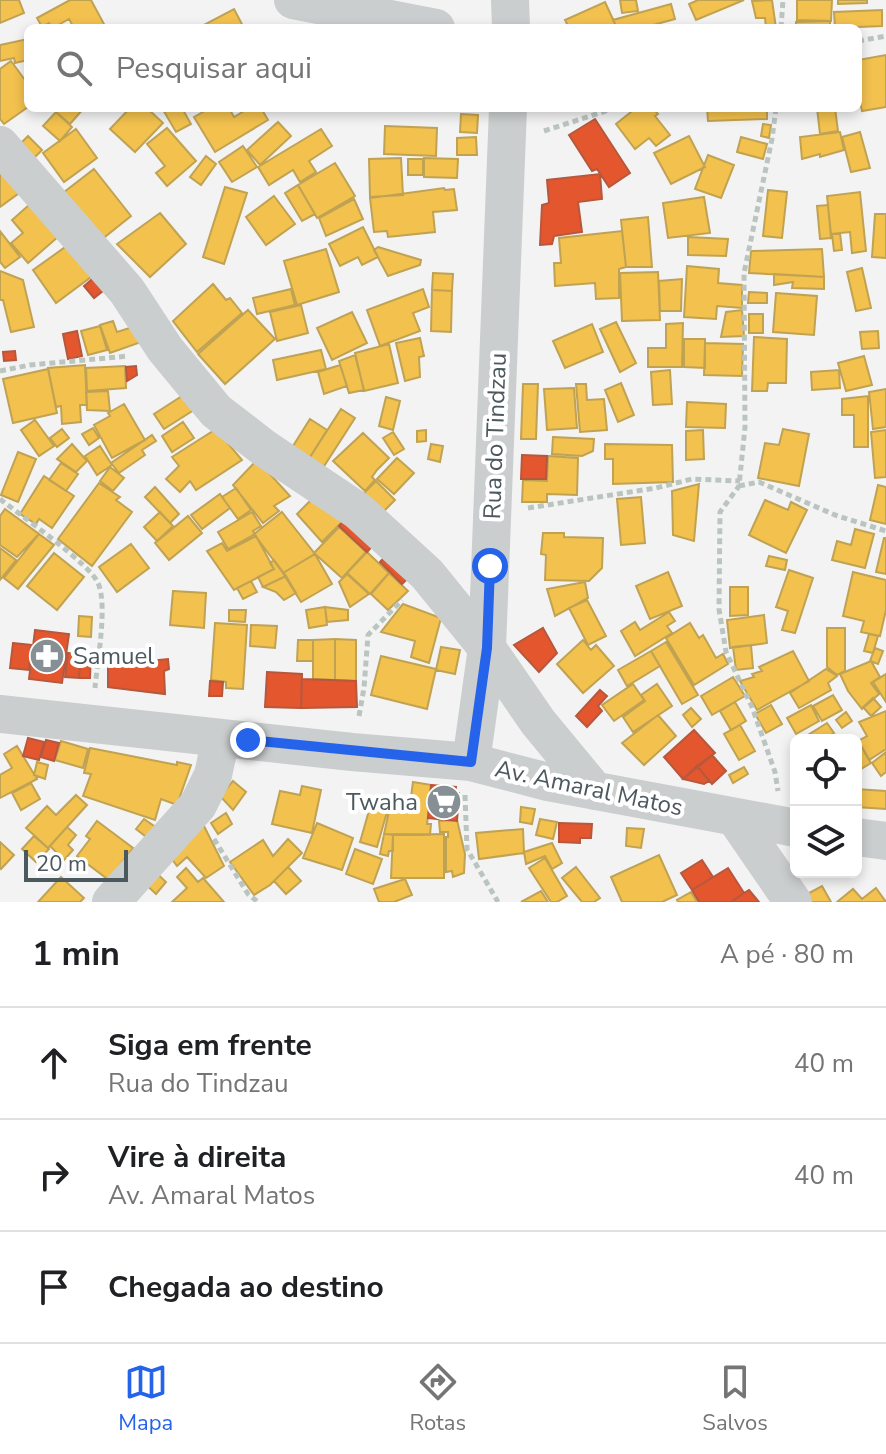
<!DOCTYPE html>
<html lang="pt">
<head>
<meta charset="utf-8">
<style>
	:root { --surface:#fff; --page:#f6f6f6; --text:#202124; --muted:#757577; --line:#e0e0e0; --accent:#2563eb }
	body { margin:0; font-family:"Nunito Sans",sans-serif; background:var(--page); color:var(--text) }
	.controls { position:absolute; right:24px; bottom:24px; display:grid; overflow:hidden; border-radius:12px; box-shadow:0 4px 12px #0003 }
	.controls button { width:72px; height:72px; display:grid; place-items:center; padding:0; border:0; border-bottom:2px solid var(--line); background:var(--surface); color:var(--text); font:40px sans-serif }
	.scale { position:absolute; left:24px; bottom:20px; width:104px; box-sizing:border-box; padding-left:8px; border:4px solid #4b595f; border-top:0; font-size:22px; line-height:28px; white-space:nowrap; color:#4b595f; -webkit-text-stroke:6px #fff; paint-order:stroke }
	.stop { position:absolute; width:24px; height:24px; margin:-18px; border:6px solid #2563eb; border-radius:50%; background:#fff }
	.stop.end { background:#2563eb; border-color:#fff; box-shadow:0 2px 8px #0008 }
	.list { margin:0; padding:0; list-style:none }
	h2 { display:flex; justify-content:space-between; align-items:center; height:104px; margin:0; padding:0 32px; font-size:34px }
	h2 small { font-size:26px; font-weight:400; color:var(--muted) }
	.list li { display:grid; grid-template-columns:52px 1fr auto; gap:24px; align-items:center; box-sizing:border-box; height:112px; padding:0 32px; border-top:2px solid var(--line) }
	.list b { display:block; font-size:30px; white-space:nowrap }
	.list p { margin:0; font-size:26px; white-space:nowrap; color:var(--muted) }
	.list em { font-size:26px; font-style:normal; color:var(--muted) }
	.icon { flex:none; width:44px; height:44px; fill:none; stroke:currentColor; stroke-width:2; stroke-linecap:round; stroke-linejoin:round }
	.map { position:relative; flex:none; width:886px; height:902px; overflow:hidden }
	.search { position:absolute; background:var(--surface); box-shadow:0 4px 12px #0003; left:24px; right:24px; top:24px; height:88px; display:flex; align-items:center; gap:20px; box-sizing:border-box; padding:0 28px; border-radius:12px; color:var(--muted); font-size:30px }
	.sheet { height:440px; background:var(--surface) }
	nav { display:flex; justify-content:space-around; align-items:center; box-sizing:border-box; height:112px; border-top:2px solid var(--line); background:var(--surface); font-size:22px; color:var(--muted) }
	nav a { display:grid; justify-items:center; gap:4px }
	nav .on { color:var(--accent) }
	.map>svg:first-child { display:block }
	.homes { fill:#f2c14e; stroke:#c0a253; stroke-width:2 }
	.shops { fill:#e4572e; stroke:#b6583d; stroke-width:2 }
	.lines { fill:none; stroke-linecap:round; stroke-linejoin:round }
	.path { stroke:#bbc5c0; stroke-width:5; stroke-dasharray:6 4; stroke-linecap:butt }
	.minor { stroke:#cbcece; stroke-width:38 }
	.route { stroke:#2563eb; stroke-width:10 }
	.labels { text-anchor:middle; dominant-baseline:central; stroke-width:8; stroke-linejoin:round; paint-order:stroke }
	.street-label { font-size:24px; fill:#4b595f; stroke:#fff }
	.poi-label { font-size:24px; fill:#4b595f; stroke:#fff; text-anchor:start }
</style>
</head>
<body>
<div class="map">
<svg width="886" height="902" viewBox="0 0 886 902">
	<rect width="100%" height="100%" fill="#f4f3f3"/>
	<path class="homes" d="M 0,0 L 19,0 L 24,13 L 0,23 Z
		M 70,0 L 91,0 L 104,24 L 97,28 L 74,28 L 69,19 L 53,28 L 49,23 L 42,27 L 37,18 Z
		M 620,0 L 636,0 L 638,11 L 622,13 Z
		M 698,0 L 744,0 L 696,20 L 689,4 Z
		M 772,0 L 776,28 L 766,28 L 765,18 L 756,18 L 752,1 Z
		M 797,0 L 832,0 L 831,21 L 797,20 Z
		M 838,0 L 867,0 L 867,3 L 838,4 Z
		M 605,2 L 617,28 L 569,28 L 565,20 Z
		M 671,4 L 675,19 L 642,28 L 617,28 L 613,20 Z
		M 234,9 L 244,28 L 201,28 L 200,27 Z
		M 882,10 L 882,26 L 835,28 L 834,12 Z
		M 830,21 L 830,28 L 796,28 L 796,22 Z
		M 28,39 L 28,60 L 15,63 L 14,58 L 0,61 L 0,45 Z
		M 886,55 L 886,107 L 862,111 L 858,93 L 858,60 Z
		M 11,61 L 28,84 L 28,107 L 4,124 L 0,119 L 0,69 Z
		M 59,108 L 84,108 L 70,124 L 56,112 Z
		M 130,108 L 147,108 L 163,123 L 135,152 L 110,129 Z
		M 162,108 L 182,108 L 191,124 L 176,132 Z
		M 210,108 L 229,108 L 234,117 L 249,108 L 261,108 L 268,120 L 215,152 L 194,117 Z
		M 636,108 L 653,108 L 658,114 L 655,116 L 670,135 L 656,146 L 649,138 L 635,149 L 616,124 Z
		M 707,108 L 767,108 L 767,119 L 708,121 Z
		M 817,108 L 835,108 L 838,131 L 820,134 Z
		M 56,112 L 72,127 L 60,141 L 43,126 Z
		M 461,114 L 478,115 L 477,133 L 460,132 Z
		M 278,122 L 291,136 L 260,165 L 247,150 Z
		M 763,124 L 771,125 L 769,138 L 761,136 Z
		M 385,126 L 437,128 L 436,156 L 384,154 Z
		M 167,128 L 196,161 L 167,186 L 156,173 L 165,166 L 147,144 Z
		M 76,129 L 97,158 L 64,182 L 43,153 Z
		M 321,129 L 332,146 L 309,161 L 316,172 L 300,182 L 293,170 L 269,185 L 258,167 Z
		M 840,132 L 844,150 L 820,157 L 820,154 L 802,159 L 800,137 Z
		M 860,132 L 870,168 L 851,172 L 842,137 Z
		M 28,136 L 42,150 L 30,162 L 16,148 Z
		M 689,136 L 705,167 L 671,184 L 654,153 Z
		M 476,137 L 477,155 L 457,155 L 457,138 Z
		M 741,137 L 767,144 L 763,159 L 737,152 Z
		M 243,146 L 257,167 L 232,182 L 219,162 Z
		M 708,155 L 734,165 L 721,198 L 695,189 Z
		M 206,156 L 216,164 L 201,185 L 190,177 Z
		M 401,158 L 403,195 L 370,197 L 369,159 Z
		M 424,158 L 458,159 L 457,178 L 424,177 Z
		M 408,159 L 423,159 L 423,175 L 408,175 Z
		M 335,163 L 355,196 L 317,218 L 298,185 Z
		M 0,164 L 22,191 L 0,207 Z
		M 94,169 L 131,216 L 96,244 L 59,196 Z
		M 298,185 L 315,214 L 302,221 L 285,193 Z
		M 225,187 L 247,193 L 224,264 L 203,257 Z
		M 444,188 L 445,190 L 454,189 L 457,210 L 433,212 L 435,232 L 388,237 L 387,231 L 374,232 L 370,198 Z
		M 768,190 L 787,192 L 782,238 L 763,236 Z
		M 860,192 L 866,251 L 852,253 L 850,232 L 831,234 L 827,196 Z
		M 274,196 L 295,224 L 266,245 L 246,217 Z
		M 38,197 L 66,230 L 28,263 L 11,243 L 23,233 L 12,220 Z
		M 704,197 L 710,233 L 668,238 L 663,203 Z
		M 354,199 L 363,219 L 326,236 L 319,218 Z
		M 828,205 L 831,238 L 820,239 L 817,206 Z
		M 160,213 L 186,244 L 150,277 L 117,244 Z
		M 875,214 L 886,214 L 886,258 L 872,257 Z
		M 648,217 L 652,267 L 626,267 L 621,220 Z
		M 363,227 L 378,257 L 362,265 L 358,257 L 340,266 L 329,244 Z
		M 0,231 L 20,257 L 5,268 L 0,262 Z
		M 622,231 L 626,267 L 619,269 L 619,298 L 596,299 L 595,283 L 555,286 L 554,263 L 561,263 L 559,238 Z
		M 840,233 L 842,250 L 834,251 L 832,234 Z
		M 688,237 L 728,239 L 726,256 L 688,255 Z
		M 68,245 L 91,277 L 56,303 L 33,270 Z
		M 378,247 L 421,260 L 420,265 L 388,276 L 374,250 Z
		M 326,249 L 339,292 L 297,305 L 284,261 Z
		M 822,249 L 824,277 L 749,273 L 751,251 Z
		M 687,266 L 719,269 L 718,283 L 742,285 L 742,308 L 717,306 L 716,319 L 684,317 Z
		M 862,268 L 871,308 L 856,311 L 847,272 Z
		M 0,271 L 23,280 L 34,327 L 11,332 L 3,300 L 0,300 Z
		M 658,272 L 660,320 L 622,321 L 620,273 Z
		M 433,273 L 453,274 L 452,291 L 432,290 Z
		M 774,274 L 824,277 L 824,289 L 792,288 L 793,282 L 774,285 Z
		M 682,279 L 681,311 L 660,311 L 659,281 Z
		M 213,284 L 226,300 L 230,298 L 242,313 L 197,352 L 173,321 Z
		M 291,289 L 295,305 L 257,314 L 253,298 Z
		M 423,289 L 429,307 L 413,313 L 420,331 L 380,346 L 367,310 Z
		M 432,290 L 452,291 L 451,332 L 431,331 Z
		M 749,292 L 767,293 L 767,303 L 748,303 Z
		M 776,293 L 817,296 L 814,335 L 773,332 Z
		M 301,305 L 308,333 L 277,341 L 270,312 Z
		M 248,310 L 275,339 L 225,384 L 198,354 Z
		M 742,310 L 744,336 L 721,337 L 726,312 Z
		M 352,312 L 367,343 L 332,360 L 317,328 Z
		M 749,314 L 763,314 L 763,333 L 749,333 Z
		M 113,321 L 117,332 L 142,324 L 147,340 L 110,353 L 100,325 Z
		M 616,322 L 636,363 L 620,372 L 600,329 Z
		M 683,323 L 682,367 L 648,367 L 648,348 L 666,348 L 666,324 Z
		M 592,324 L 603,352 L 565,368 L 553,341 Z
		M 100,326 L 107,350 L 88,355 L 81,331 Z
		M 878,331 L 879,348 L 862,349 L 860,332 Z
		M 754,337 L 787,339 L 786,383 L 768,383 L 767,391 L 752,391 Z
		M 420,338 L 424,356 L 419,357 L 420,377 L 405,381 L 396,343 Z
		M 684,339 L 705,339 L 705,368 L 684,367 Z
		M 705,343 L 743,344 L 742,376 L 704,375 Z
		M 389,344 L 398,383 L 364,391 L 355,353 Z
		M 321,350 L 326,369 L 277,380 L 273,360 Z
		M 355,355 L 364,390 L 349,393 L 339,361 Z
		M 864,356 L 872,385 L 846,391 L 838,363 Z
		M 85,365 L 87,405 L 80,405 L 81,422 L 62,424 L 61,406 L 56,407 L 48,368 Z
		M 340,365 L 347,386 L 324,394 L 318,372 Z
		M 125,366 L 126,388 L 87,391 L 86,368 Z
		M 48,369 L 57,413 L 13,423 L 3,379 Z
		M 670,370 L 672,404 L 653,405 L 651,372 Z
		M 839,370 L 840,388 L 812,390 L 811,372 Z
		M 621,383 L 634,415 L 618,422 L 605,390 Z
		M 523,384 L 538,384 L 536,439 L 521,439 Z
		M 576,384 L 586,384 L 587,400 L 604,399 L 607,430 L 580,432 Z
		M 574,388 L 577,428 L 547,430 L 544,389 Z
		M 886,389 L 886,427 L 873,429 L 869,392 Z
		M 108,391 L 110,411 L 87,410 L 86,392 Z
		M 185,394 L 197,408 L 164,429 L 154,414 Z
		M 868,396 L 868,447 L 854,447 L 854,415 L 842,415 L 842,399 Z
		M 386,397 L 400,401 L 393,430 L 379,426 Z
		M 687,402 L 726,404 L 725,428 L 686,427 Z
		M 124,404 L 145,440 L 112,458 L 94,425 L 110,416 L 108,413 Z
		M 341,409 L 355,418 L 319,474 L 305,465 Z
		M 310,419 L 327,430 L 305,465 L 288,454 Z
		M 35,420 L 54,446 L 39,456 L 21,430 Z
		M 183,422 L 194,438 L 172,452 L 162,436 Z
		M 93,428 L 99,438 L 89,445 L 82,434 Z
		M 62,429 L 69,438 L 57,447 L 50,438 Z
		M 216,429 L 242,460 L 196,490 L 190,481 L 180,492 L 166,479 L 179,466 L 172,457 Z
		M 783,429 L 809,434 L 799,486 L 758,478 L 765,443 L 779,445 Z
		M 426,430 L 426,441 L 417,442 L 417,431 Z
		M 703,430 L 704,459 L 686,460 L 686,431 Z
		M 886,430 L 886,477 L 875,478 L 871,432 Z
		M 393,432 L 404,449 L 394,455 L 383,438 Z
		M 363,433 L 389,458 L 377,470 L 372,477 L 375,480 L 365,491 L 333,461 Z
		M 152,435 L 156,441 L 142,450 L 145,455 L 119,473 L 111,463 Z
		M 553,437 L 594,439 L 593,451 L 582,456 L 552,454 Z
		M 72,444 L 87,461 L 76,472 L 57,459 Z
		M 431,444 L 443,446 L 440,462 L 428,459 Z
		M 605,444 L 672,445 L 673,482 L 613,484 L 613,459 L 605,459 Z
		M 100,446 L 112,465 L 97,475 L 85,456 Z
		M 18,452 L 36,459 L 18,502 L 1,495 Z
		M 548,456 L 578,458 L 577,495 L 547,494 L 547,502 L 522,502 L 523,480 L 547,481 Z
		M 397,458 L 414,473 L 394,494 L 377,479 Z
		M 257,460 L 290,496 L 274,506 L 279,511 L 263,523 L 233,485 Z
		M 61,463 L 78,474 L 66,491 L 49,480 Z
		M 110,467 L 124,478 L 113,491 L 100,481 Z
		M 44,476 L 74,496 L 52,528 L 39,519 L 36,524 L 20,514 Z
		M 376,481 L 395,500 L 377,518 L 358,499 Z
		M 99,483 L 120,497 L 116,500 L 132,512 L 92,566 L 58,539 Z
		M 699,484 L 694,541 L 673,535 L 672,491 Z
		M 878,485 L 886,487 L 886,524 L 870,520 Z
		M 155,487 L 179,514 L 170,523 L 145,497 Z
		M 236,488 L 251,510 L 238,519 L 222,497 Z
		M 318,493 L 344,520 L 322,542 L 297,514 Z
		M 220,494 L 230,508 L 202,529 L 191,515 Z
		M 641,497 L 645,543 L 621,545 L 617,499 Z
		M 765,500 L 788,510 L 791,502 L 807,510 L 786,553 L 749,535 Z
		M 5,509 L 39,534 L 17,557 L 0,545 L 0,516 Z
		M 160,512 L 173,526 L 157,541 L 144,527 Z
		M 252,512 L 261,526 L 253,531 L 255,534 L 228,549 L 218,532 Z
		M 282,512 L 315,554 L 283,573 L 254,534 Z
		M 188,516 L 202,533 L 169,560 L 155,543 Z
		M 339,527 L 366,552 L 342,578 L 314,553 Z
		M 855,529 L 874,534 L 865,568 L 832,560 L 837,541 L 851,545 Z
		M 543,533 L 564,533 L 564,537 L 603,538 L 602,568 L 589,581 L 545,580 L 546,555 L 541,554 Z
		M 39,534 L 54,545 L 18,589 L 4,578 Z
		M 256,536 L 274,569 L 234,590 L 207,551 L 222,543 L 227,551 Z
		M 884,538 L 886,538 L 886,574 L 876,572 Z
		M 131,544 L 149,568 L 117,592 L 99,567 Z
		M 0,548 L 16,560 L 0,580 Z
		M 367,552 L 389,573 L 370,594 L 347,573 Z
		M 54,553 L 84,577 L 57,610 L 27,586 Z
		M 315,554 L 332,584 L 301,602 L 283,573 Z
		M 769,556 L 787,560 L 785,570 L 766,566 Z
		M 274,560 L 286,576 L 263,587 L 258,577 L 274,569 L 270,563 Z
		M 789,570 L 813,578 L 795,633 L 782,630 L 788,611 L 776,607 Z
		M 668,572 L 682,606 L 650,619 L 636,586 Z
		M 853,572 L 886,580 L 886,610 L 880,636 L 861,632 L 864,621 L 843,616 Z
		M 389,573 L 408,591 L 388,610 L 371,594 Z
		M 347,574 L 369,594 L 350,607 L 339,582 Z
		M 286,576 L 296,593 L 284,600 L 276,592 L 263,587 Z
		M 251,581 L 257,592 L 243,599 L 237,588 Z
		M 585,582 L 588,598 L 555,616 L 547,589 Z
		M 730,587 L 748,587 L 748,615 L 730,616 Z
		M 173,591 L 206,593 L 204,628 L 170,625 Z
		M 587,600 L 606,636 L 588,645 L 569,608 Z
		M 403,604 L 441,618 L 429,663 L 411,657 L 415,641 L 381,632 Z
		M 325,607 L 348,610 L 348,620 L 327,622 Z
		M 325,607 L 327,625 L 309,628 L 306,610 Z
		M 229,610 L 246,610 L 245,622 L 229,621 Z
		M 669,612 L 675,621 L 667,626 L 672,633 L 635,656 L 621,631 L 635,622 L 640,630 Z
		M 764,615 L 767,643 L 730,648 L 727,620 Z
		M 79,616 L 92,617 L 91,637 L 78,636 Z
		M 215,623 L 247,625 L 243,689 L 226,688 L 226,682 L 211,680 Z
		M 690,623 L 699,638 L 703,635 L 716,658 L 723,654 L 728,664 L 694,685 L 666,638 Z
		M 251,625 L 277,626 L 275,648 L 250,646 Z
		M 827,628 L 845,628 L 845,671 L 837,675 L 827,667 Z
		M 869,634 L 878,636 L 873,653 L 864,651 Z
		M 335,639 L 356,640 L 356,681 L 335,680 Z
		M 335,639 L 335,680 L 313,679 L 313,640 Z
		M 298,640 L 313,640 L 313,661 L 297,661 Z
		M 583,640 L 591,650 L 596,645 L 614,666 L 583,693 L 557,664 Z
		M 666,642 L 698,695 L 682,704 L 651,651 Z
		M 751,645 L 753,668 L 736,670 L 733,647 Z
		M 441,647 L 460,650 L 455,674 L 436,670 Z
		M 875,648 L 883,651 L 878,664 L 870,661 Z
		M 651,651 L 660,666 L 627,686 L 618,670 Z
		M 793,651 L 809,681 L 757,710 L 740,681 L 754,677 L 752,674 L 762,671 L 759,667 Z
		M 381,656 L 436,669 L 427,709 L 371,695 Z
		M 871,661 L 880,677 L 871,683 L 879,694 L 862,709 L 848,691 L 840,674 Z
		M 826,669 L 837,676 L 828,683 L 831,690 L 799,708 L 790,693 Z
		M 886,674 L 886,702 L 873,682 Z
		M 733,677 L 745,696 L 712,715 L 701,696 Z
		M 633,684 L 644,700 L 614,721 L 602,705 Z
		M 657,684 L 672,706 L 633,732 L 623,717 L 645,701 L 641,695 Z
		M 833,695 L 842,710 L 822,721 L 813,706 Z
		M 873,698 L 881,707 L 871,716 L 863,707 Z
		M 735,702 L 746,721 L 731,730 L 720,711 Z
		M 771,705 L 782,724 L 766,733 L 755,714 Z
		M 811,705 L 819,721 L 796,734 L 787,718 Z
		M 691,708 L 701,719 L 692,727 L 683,715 Z
		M 886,711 L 886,749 L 869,760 L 858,741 L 867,736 L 859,722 Z
		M 846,712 L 852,721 L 842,728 L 836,720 Z
		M 658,715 L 676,736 L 644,765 L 622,743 Z
		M 827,723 L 834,733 L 829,736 L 831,740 L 800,740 Z
		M 740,725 L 755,751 L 739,760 L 724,734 Z
		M 61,741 L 88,749 L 83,768 L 55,760 Z
		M 17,746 L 37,779 L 0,798 L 0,775 L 12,768 L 4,754 Z
		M 862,747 L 871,763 L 861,769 L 857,761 L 856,749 Z
		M 90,748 L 177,765 L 177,762 L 191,765 L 177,805 L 161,799 L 155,820 L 83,796 L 91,774 L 84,773 Z
		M 886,752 L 886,772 L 881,776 L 872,763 Z
		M 37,762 L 48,765 L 45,779 L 34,775 Z
		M 744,767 L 748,774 L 733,783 L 729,775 Z
		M 233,781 L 246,792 L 233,810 L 220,796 Z
		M 413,782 L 432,785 L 427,824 L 431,824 L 430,835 L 384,834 L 392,798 L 411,797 Z
		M 31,783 L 40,799 L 21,810 L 12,793 Z
		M 302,786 L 321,790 L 312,833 L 272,824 L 280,791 L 300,795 Z
		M 856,789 L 886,791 L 886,809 L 856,807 Z
		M 76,795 L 87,805 L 48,848 L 26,828 L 47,806 L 56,815 Z
		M 372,800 L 389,805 L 377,847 L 360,842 Z
		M 521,807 L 535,809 L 532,824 L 520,822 Z
		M 226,813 L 232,824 L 218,834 L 211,823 Z
		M 200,818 L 224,866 L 206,878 L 187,857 L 177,866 L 166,851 Z
		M 144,819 L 157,828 L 149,839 L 136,829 Z
		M 540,819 L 557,822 L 553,839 L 536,835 Z
		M 457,820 L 465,854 L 464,873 L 453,877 L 452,871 L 446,872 L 446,837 L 448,837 L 448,832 L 440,832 L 439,821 Z
		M 97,821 L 133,848 L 119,866 L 114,884 L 77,856 L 90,839 L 86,836 Z
		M 317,823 L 353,838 L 342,870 L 303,858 Z
		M 67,827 L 76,835 L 68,845 L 73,850 L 64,860 L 50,846 Z
		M 627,828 L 644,829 L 641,848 L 626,846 Z
		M 523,829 L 524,853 L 479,859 L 476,833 Z
		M 384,834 L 393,835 L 393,851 L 389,851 L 388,856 L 380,854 Z
		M 444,834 L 444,878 L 391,878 L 393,835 Z
		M 34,836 L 49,849 L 36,862 L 22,849 Z
		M 288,839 L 302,853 L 270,885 L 254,895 L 230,862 L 263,840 L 273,856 Z
		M 0,842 L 14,855 L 1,869 L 0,868 Z
		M 552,843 L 562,863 L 552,869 L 545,856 L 526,864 L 524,852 Z
		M 355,849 L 382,859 L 373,884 L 346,874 Z
		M 659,855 L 677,895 L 662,902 L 622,902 L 611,877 Z
		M 545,858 L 567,896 L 557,902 L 551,902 L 529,868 Z
		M 288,867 L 301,881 L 286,894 L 274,881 Z
		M 576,867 L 600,898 L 594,902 L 582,902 L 562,878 Z
		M 151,868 L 166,882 L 156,894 L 140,879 Z
		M 186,868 L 198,882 L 203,878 L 224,902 L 172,902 L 187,888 L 177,877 Z
		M 61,877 L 84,898 L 80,902 L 38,902 Z
		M 405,879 L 412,895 L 394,902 L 379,902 L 374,889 Z
		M 822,886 L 831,902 L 811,902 L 809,893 Z
		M 876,888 L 886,902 L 837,902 L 853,889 L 862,899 Z
		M 541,891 L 548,902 L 521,902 Z
		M 691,892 L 697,902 L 678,902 L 677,900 Z"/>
	<path class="shops" d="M 595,119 L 630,173 L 609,187 L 597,169 L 592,171 L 569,135 Z
		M 600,174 L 602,199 L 578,202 L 582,232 L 554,236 L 552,244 L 540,245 L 542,205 L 549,203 L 547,180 Z
		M 98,274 L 108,287 L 94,298 L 84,286 Z
		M 77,331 L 82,356 L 68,359 L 63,334 Z
		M 15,351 L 16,360 L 4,361 L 3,352 Z
		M 136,366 L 137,375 L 127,381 L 126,367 Z
		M 522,455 L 547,456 L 546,479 L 521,479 Z
		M 349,516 L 376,542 L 367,552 L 339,526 Z
		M 389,552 L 412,574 L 402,584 L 380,562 Z
		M 543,628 L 557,653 L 539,672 L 514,645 Z
		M 35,630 L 69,634 L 62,683 L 29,679 Z
		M 13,643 L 31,645 L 29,670 L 10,668 Z
		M 68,653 L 81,654 L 79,678 L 65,677 Z
		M 81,654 L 91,655 L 90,678 L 79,678 Z
		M 168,659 L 169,669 L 164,671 L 165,694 L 108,687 L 108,665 Z
		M 267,672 L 302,674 L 301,708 L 265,707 Z
		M 302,679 L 356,681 L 357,707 L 301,708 Z
		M 210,681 L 223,682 L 222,696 L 209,696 Z
		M 600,690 L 607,696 L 598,706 L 602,711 L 587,727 L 576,716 Z
		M 694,730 L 715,753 L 683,779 L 664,757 Z
		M 28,738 L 44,742 L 39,760 L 23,756 Z
		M 46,740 L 59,743 L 54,761 L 41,757 Z
		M 712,755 L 726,771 L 712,784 L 697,766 Z
		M 697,766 L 709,781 L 704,784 L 683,779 Z
		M 431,785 L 456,787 L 455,793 L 459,793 L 457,821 L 428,818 Z
		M 559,823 L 592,824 L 591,838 L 580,838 L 580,843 L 559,842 Z
		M 702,860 L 713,877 L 692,890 L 681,873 Z
		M 728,868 L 744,893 L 731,902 L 699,902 L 692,890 Z
		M 749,890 L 759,902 L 731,902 L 744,893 Z"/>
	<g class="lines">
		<path class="path" d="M 781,28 L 783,0
			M 858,41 L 886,36
			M 776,108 L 772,139 L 744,273 L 745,427 L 739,486 L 720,512 L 719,609 L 726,652 L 752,707 L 775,772 L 778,791
			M 544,131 L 615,108
			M 0,371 L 30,365 L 129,356
			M 739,486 L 759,482 L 835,515 L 886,531
			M 0,499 C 19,514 91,565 98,583 C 108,605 97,663 95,688
			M 528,508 L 656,488 L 692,479 L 740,481
			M 359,716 L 364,688 L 368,635 L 402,600
			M 465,795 L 467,849 L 498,902
			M 214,839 L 248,894 L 258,902"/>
		<path class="minor" d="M 293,0 L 436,28
			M 510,0 L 511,28
			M 0,145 L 127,291 L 165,349 L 216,411 L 264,448 L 358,511 L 427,574 L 487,648 L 538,722 L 595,791
			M 0,714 L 352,752 L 471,762 L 548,782 L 796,828
			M 471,762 L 487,648 L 508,108
			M 736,819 L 793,902
			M 856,837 L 886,841
			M 111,902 L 198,805 L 213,775 L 221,738"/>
	</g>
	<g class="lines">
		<path class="route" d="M 248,740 L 471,762 L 487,648 L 490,566"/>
	</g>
	<defs>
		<symbol id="pharmacy-disc" viewBox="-11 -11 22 22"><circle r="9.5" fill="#868f93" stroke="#fff"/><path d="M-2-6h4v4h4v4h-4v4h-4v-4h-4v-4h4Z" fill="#fff"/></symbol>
		<symbol id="supermarket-disc" viewBox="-11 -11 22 22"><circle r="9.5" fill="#868f93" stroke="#fff"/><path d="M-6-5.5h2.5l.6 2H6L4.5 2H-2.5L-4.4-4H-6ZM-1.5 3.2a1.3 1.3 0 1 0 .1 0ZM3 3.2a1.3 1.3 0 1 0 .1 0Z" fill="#fff"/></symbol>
	</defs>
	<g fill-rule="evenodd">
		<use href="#pharmacy-disc" x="27" y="636" width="40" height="40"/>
		<use href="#supermarket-disc" x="424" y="782" width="40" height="40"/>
	</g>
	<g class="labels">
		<g class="street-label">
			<text transform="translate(495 436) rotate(-88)">Rua do Tindzau</text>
			<text transform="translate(589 788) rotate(12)">Av. Amaral Matos</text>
		</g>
		<g class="poi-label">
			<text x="73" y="656">Samuel</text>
			<text x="418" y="802" text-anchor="end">Twaha</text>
		</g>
	</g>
</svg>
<div class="controls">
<button><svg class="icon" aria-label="locate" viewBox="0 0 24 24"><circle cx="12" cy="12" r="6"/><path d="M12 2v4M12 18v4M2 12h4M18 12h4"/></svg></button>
<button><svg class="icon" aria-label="layers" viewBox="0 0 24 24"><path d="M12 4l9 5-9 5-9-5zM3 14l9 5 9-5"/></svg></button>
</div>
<div class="scale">20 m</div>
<div class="stop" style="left:490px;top:566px"></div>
<div class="stop end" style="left:248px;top:740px"></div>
<div class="search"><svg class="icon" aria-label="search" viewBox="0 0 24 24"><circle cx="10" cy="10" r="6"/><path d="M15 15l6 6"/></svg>Pesquisar aqui</div>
</div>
<section class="sheet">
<h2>1 min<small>A pé · 80 m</small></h2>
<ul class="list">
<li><svg class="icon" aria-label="ahead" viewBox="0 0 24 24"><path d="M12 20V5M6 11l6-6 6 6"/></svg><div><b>Siga em frente</b><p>Rua do Tindzau</p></div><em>40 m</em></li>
<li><svg class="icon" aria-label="right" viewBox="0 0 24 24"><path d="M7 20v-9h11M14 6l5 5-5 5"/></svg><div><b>Vire à direita</b><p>Av. Amaral Matos</p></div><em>40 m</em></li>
<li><svg class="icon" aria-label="arrive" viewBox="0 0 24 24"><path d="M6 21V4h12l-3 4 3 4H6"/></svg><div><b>Chegada ao destino</b></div></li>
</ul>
</section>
<nav>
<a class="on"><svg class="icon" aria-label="map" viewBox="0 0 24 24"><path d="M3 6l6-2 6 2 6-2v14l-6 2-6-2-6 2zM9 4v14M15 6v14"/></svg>Mapa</a>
<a><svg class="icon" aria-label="directions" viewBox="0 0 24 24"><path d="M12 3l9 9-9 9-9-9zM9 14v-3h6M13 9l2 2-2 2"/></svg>Rotas</a>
<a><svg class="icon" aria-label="saved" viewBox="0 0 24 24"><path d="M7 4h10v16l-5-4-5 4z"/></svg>Salvos</a>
</nav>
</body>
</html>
